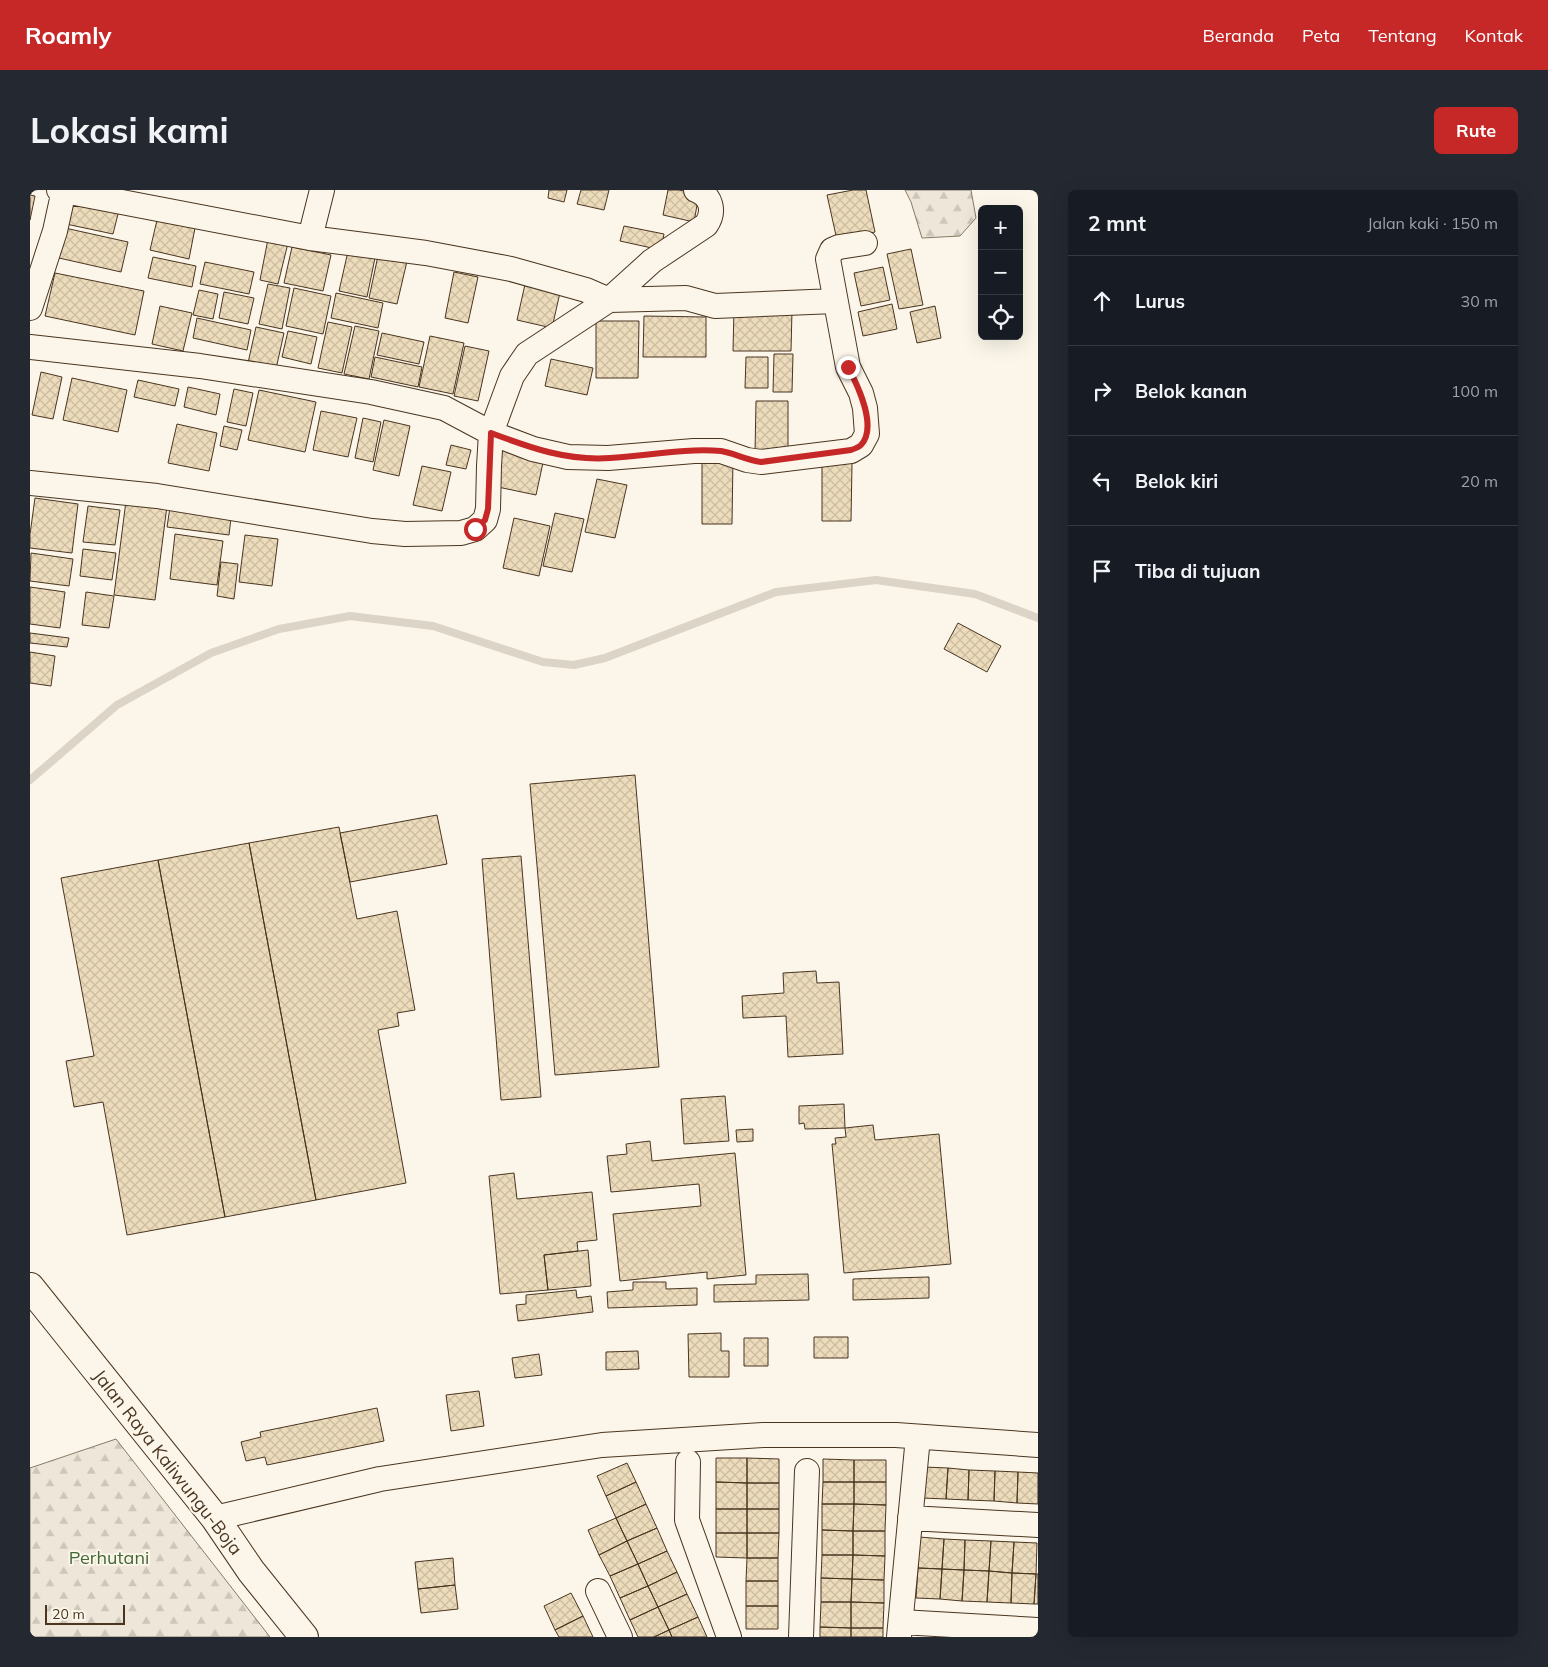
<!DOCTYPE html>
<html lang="id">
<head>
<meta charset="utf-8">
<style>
	:root { --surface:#171b24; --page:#242831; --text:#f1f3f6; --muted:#9ea1a6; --line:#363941; --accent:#c62828 }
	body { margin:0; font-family:Mulish,sans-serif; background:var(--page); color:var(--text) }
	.controls { position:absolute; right:15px; top:15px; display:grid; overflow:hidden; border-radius:8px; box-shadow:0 5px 20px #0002 }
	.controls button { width:45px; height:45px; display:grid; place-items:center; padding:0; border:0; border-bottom:1px solid var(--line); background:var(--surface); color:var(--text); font:25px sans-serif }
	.scale { position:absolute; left:15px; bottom:12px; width:80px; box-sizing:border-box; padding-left:5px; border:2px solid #4a3520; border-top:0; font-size:14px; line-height:18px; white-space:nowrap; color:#4a3520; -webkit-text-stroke:4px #fbf6e9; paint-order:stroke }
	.stop { position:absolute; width:15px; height:15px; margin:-11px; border:4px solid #c62828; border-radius:50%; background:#fff }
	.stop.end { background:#c62828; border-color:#fff; box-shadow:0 1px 5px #0008 }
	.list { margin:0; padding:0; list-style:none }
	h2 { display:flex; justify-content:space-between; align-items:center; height:65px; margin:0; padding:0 20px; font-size:21px }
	h2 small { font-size:16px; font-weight:400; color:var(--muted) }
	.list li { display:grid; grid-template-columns:32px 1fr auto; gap:15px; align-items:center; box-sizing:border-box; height:90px; padding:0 20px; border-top:1px solid var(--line) }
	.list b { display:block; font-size:19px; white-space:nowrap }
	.list em { font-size:16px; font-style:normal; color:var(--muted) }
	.icon { flex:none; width:28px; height:28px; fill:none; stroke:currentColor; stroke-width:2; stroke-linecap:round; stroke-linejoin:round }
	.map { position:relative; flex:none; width:1008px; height:1447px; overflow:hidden; border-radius:8px }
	header { display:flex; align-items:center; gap:30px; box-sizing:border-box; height:70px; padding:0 25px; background:var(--accent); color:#fff }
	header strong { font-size:24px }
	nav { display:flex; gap:28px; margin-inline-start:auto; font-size:18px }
	.intro { display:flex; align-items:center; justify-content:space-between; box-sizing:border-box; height:120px; padding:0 30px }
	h1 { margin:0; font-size:35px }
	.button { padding:12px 22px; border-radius:8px; background:var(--accent); color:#fff; font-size:18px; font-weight:700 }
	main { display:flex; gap:30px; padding:0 30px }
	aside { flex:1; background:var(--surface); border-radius:8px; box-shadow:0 5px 20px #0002 }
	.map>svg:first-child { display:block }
	.forest { fill:url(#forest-firs); stroke:#887966 }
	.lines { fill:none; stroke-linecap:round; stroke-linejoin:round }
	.stream { stroke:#dcd4c6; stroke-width:8 }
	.building { fill:url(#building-cross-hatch); stroke:#4a3520 }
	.street-casing { stroke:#4a3520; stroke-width:26 }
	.secondary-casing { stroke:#4a3520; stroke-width:30 }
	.street { stroke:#fbf6e9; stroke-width:24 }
	.secondary { stroke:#fbf6e9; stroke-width:28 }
	.route { stroke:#c62828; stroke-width:6 }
	.labels { text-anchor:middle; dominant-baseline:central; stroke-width:4; stroke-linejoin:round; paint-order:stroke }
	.street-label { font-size:18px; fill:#4a3520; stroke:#fbf6e9 }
	.park-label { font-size:18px; fill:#436837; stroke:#fbf6e9 }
</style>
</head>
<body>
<header>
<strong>Roamly</strong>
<nav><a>Beranda</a><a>Peta</a><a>Tentang</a><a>Kontak</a></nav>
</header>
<div class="intro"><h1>Lokasi kami</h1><a class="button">Rute</a></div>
<main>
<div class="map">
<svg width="1008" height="1447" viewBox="0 0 1008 1447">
	<defs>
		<pattern id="forest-firs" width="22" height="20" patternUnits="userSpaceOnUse" patternTransform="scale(1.25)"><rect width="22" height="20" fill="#ede6d9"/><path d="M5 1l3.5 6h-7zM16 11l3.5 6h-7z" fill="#cdc6ba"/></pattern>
		<pattern id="building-cross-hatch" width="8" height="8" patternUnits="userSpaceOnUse" patternTransform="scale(1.25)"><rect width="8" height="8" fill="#ecdcbc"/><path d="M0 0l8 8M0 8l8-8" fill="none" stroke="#ccbda1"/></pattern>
	</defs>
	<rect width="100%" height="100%" fill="#fbf6e9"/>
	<path class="forest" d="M 875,0 L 941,0 L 946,28 L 930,46 L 892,48 L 881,12 Z
		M 86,1249 L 240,1447 L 0,1447 L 0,1278 Z"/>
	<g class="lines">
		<path class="stream" d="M 0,590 L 87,515 L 181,463 L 249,439 L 320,426 L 403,436 L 513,472 L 544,475 L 575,468 L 746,402 L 846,390 L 945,404 L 1008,428"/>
	</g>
	<path class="building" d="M 519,0 L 537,0 L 534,12 L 518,8 Z
		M 551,0 L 579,0 L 574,20 L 547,14 Z
		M 638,0 L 649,0 L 669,4 L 664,32 L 633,25 Z
		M 823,0 L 836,0 L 845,42 L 807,50 L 797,5 Z
		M 0,5 L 5,6 L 0,30 Z
		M 42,6 L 90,16 L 83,44 L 36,34 Z
		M 127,30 L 165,38 L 159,69 L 120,60 Z
		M 594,36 L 634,44 L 631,60 L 590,51 Z
		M 35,38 L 98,52 L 91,82 L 29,68 Z
		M 238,49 L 258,53 L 248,94 L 230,90 Z
		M 262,57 L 301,65 L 293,101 L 254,93 Z
		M 319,57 L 346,63 L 337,107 L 309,101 Z
		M 881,59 L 893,115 L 869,119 L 857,64 Z
		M 349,61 L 378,67 L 367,114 L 339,108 Z
		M 123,67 L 166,76 L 162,97 L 118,88 Z
		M 175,72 L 224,82 L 219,104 L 170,94 Z
		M 853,77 L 860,110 L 831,116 L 824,83 Z
		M 424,82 L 448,87 L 438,133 L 415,128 Z
		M 25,83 L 114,101 L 105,145 L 15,126 Z
		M 496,90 L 531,98 L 522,138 L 487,130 Z
		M 238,94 L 260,98 L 252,139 L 229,134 Z
		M 264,98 L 301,106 L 293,144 L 256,136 Z
		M 169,100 L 188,104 L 183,129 L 163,125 Z
		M 194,102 L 224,108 L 218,134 L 189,128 Z
		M 306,103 L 353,113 L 348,138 L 301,128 Z
		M 862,114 L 867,139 L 833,146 L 828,122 Z
		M 130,116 L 162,123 L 153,161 L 122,154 Z
		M 905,116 L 911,148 L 887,153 L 880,122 Z
		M 704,119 L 762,120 L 761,161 L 703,161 Z
		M 614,126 L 676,127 L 676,167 L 613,167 Z
		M 167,128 L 221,140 L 217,160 L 163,148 Z
		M 566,131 L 609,131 L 608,188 L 566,188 Z
		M 298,132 L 322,137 L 312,183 L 288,178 Z
		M 325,136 L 349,141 L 339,189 L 314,184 Z
		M 226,137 L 254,143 L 246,179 L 218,173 Z
		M 258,141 L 287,147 L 281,174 L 252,167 Z
		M 352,143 L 394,152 L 389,174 L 347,165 Z
		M 400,146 L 434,153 L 423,204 L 389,197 Z
		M 435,156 L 459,161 L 448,211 L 424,206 Z
		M 744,164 L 763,164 L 762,202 L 743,202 Z
		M 345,167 L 392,177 L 388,197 L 341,187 Z
		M 716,167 L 738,167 L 738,198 L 715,198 Z
		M 521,169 L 563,178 L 557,205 L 515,196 Z
		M 11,182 L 32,187 L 23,229 L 2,225 Z
		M 42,188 L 97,200 L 88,242 L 33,230 Z
		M 108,190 L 149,199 L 145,216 L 104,207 Z
		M 158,197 L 190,204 L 186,225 L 154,217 Z
		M 204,199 L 223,203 L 216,236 L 197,232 Z
		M 229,200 L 286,212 L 275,262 L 218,250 Z
		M 726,211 L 758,211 L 758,263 L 725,263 Z
		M 291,221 L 327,228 L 318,267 L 283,260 Z
		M 333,228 L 351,232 L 343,272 L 325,268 Z
		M 354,230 L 380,236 L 369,286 L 343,280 Z
		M 147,234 L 187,243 L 179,281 L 138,273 Z
		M 194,236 L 212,240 L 207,260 L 190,256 Z
		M 421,255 L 441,260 L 436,279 L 416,275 Z
		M 471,259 L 514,268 L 506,305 L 463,296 Z
		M 672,268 L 703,268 L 702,334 L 672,334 Z
		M 792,272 L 822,273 L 821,331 L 792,331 Z
		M 392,276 L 421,282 L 412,321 L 383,315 Z
		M 567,289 L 597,295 L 585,348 L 555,342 Z
		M 5,308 L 48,314 L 42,363 L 0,358 L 0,344 Z
		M 96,311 L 137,316 L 125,410 L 84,405 Z
		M 141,311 L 202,319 L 199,345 L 137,337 Z
		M 58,316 L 90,320 L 85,355 L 53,352 Z
		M 525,323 L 554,329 L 542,382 L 513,376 Z
		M 484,328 L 520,336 L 509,386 L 473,378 Z
		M 145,344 L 193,351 L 187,395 L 140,389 Z
		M 215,345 L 248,349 L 242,396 L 209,392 Z
		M 53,359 L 86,363 L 82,390 L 50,386 Z
		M 1,363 L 43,369 L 39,396 L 0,391 Z
		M 191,372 L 208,374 L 204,409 L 187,406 Z
		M 0,397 L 35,402 L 30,438 L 0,434 Z
		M 56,402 L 84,406 L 79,438 L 52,435 Z
		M 928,433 L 971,456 L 957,482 L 914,459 Z
		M 0,443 L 39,448 L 37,457 L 0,453 Z
		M 0,462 L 25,466 L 21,496 L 0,493 Z
		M 605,585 L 629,877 L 525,885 L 500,594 Z
		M 407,625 L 417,674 L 320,692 L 310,643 Z
		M 309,637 L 327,729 L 367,721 L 385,820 L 367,823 L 369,836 L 348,840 L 376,993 L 286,1010 L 219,653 Z
		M 219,653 L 286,1010 L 195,1027 L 128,670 Z
		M 491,666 L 511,907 L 471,910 L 452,669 Z
		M 128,670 L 195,1027 L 97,1045 L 73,912 L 44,917 L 36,871 L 64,866 L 31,688 Z
		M 786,781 L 787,793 L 809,792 L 813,864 L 758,867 L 756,826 L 713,828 L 712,806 L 754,803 L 753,783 Z
		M 695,906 L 699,951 L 654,954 L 651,909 Z
		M 814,914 L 815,938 L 775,939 L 774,933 L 769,934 L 769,916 Z
		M 843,935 L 845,950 L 909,944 L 921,1074 L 814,1083 L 802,954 L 806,954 L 805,948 L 816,947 L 815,938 Z
		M 723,939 L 723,951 L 707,952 L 706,940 Z
		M 620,951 L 622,971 L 705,963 L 716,1085 L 677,1089 L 677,1082 L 590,1091 L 583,1024 L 671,1016 L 669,994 L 581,1002 L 577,966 L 597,964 L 596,954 Z
		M 484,983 L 487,1009 L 562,1002 L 567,1050 L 547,1052 L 548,1061 L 514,1065 L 518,1100 L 470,1104 L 459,986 Z
		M 558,1060 L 561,1096 L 518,1100 L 514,1065 Z
		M 778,1084 L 779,1110 L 684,1112 L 684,1095 L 726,1094 L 726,1085 Z
		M 899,1087 L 899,1108 L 823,1110 L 823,1089 Z
		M 603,1092 L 636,1092 L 636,1099 L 667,1098 L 667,1115 L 578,1118 L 577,1102 L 603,1100 Z
		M 546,1100 L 547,1108 L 561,1106 L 563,1122 L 488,1131 L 486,1115 L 496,1114 L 496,1105 Z
		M 691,1143 L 691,1161 L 699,1161 L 699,1187 L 659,1187 L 658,1144 Z
		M 784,1147 L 818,1147 L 818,1168 L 784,1168 Z
		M 714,1148 L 738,1148 L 738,1176 L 714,1176 Z
		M 608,1161 L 609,1179 L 576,1180 L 576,1162 Z
		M 509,1164 L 512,1185 L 485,1188 L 482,1168 Z
		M 449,1201 L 454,1236 L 421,1241 L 416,1205 Z
		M 347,1218 L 354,1251 L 237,1275 L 235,1267 L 216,1271 L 211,1252 L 231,1247 L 230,1242 Z
		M 686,1268 L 717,1268 L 717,1293 L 686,1292 Z
		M 717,1268 L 749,1269 L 749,1293 L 717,1293 Z
		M 793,1269 L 824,1270 L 824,1292 L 793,1292 Z
		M 824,1270 L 856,1270 L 856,1292 L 824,1292 Z
		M 597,1273 L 606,1292 L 576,1306 L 567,1286 Z
		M 894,1277 L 918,1278 L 916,1309 L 892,1308 Z
		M 918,1278 L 939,1280 L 938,1310 L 916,1309 Z
		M 939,1280 L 965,1281 L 964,1311 L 938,1310 Z
		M 965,1281 L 988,1282 L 987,1313 L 964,1311 Z
		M 988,1282 L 1008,1283 L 1008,1314 L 987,1313 Z
		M 606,1292 L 616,1314 L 586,1328 L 576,1306 Z
		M 686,1292 L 717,1293 L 717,1319 L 686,1319 Z
		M 793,1292 L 824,1292 L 824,1314 L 792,1314 Z
		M 824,1292 L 856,1292 L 856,1315 L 824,1314 Z
		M 717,1293 L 749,1293 L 749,1319 L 717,1319 Z
		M 616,1314 L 627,1338 L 597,1351 L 586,1328 Z
		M 792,1314 L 824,1314 L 823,1341 L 792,1340 Z
		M 824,1314 L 856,1315 L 855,1341 L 823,1341 Z
		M 686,1319 L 717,1319 L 717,1343 L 686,1343 Z
		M 717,1319 L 749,1319 L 749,1343 L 717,1343 Z
		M 586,1328 L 597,1351 L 569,1365 L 558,1340 Z
		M 627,1338 L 637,1361 L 608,1374 L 597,1351 Z
		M 792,1340 L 823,1341 L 823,1365 L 792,1365 Z
		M 823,1341 L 855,1341 L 855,1366 L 823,1365 Z
		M 686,1343 L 717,1343 L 717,1368 L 686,1367 Z
		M 717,1343 L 749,1343 L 748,1368 L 717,1368 Z
		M 889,1347 L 914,1349 L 912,1379 L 888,1378 Z
		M 914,1349 L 935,1350 L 934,1380 L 912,1379 Z
		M 935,1350 L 961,1351 L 959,1381 L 934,1380 Z
		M 597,1351 L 608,1374 L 580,1386 L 569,1365 Z
		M 961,1351 L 984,1352 L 982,1383 L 959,1381 Z
		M 984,1352 L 1007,1353 L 1006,1384 L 982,1383 Z
		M 637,1361 L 647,1382 L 618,1396 L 608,1374 Z
		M 792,1365 L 823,1365 L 822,1389 L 791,1388 Z
		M 823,1365 L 855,1366 L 854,1390 L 822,1389 Z
		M 423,1368 L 425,1395 L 388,1399 L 385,1372 Z
		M 717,1368 L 748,1368 L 748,1391 L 716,1391 Z
		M 608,1374 L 618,1396 L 590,1408 L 580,1386 Z
		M 888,1378 L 912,1379 L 910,1409 L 886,1408 Z
		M 912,1379 L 934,1380 L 932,1411 L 910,1409 Z
		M 934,1380 L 959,1381 L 957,1412 L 932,1411 Z
		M 959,1381 L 982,1383 L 981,1413 L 957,1412 Z
		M 647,1382 L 657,1404 L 628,1417 L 618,1396 Z
		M 982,1383 L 1006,1384 L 1004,1414 L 981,1413 Z
		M 1006,1384 L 1008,1384 L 1008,1414 L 1004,1414 Z
		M 791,1388 L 822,1389 L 821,1412 L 791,1412 Z
		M 822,1389 L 854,1390 L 854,1413 L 821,1412 Z
		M 716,1391 L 748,1391 L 748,1416 L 716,1416 Z
		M 425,1395 L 428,1419 L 391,1423 L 388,1399 Z
		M 618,1396 L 628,1417 L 600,1430 L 590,1408 Z
		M 541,1403 L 553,1426 L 525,1440 L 514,1416 Z
		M 657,1404 L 668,1427 L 639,1440 L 628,1417 Z
		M 791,1412 L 821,1412 L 821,1438 L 790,1437 Z
		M 821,1412 L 854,1413 L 853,1438 L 821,1438 Z
		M 716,1416 L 748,1416 L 748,1439 L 716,1439 Z
		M 628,1417 L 639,1440 L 624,1447 L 608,1447 L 600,1430 Z
		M 553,1426 L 563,1447 L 529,1447 L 525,1440 Z
		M 668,1427 L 677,1447 L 642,1447 L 639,1440 Z
		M 790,1437 L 821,1438 L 821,1447 L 790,1447 Z
		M 821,1438 L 853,1438 L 853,1447 L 821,1447 Z
		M 639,1440 L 642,1447 L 624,1447 Z"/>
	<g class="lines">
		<defs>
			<path id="street" d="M 29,0 L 280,48 L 396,63 L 481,79 L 556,100 L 579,110 L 656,108 L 685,116 L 805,111
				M 280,48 L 292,0
				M 0,118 L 25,41 L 34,0
				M 0,157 L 170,176 L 341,202 L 414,218 L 461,243 L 503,259 L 538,267 L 578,268 L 664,261 L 691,261 L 717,270 L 731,272 L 821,261 L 831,255 L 837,244 L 835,218 L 831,203 L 818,177 L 798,69 L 802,60 L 809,57 L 835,53
				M 0,293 L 127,306 L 342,341 L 375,344 L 431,343 L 445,339 L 455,330 L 458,319 L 459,276 L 461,243 L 482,186 L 497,164 L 579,110 L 622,71 L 676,35 C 685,22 682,6 666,0
				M 658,1272 L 657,1330 L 699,1447
				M 185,1328 L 350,1289 L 572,1255 L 733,1245 L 866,1245 L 1008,1255
				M 880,1328 L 1008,1335
				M 568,1401 L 590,1447
				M 871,1432 L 1008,1440
				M 771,1447 L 777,1281
				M 869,1447 L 888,1247"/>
			<path id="secondary" d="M 0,1097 L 185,1328 L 221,1381 L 274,1447"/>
		</defs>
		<use href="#street" class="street-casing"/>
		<use href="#secondary" class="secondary-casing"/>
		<use href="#street" class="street"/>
		<use href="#secondary" class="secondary"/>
	</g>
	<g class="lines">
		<path class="route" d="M 445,339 L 455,330 L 458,319 L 461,243 C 501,258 537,271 580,268 C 616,266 654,258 691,261 C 704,263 716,270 731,272 L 821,260 C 824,259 829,257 831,255 C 848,237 827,194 818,177"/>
	</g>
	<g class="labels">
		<g class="street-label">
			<text transform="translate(138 1272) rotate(52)">Jalan Raya Kaliwungu-Boja</text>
		</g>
		<g class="park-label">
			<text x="79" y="1367">Perhutani</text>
		</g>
	</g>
</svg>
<div class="controls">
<button>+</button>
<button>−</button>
<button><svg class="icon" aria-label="locate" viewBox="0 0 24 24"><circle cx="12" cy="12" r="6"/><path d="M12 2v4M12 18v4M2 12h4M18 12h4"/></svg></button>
</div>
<div class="scale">20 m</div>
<div class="stop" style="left:445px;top:339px"></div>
<div class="stop end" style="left:818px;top:177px"></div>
</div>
<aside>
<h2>2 mnt<small>Jalan kaki · 150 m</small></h2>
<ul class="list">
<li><svg class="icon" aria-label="ahead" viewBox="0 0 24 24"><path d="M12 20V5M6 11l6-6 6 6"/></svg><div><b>Lurus</b></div><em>30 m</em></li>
<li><svg class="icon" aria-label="right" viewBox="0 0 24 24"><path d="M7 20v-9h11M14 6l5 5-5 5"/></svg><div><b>Belok kanan</b></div><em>100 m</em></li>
<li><svg class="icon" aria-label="left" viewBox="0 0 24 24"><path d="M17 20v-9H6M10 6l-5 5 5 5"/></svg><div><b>Belok kiri</b></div><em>20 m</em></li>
<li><svg class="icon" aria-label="arrive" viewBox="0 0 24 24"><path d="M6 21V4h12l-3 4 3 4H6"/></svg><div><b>Tiba di tujuan</b></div></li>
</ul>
</aside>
</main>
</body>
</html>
